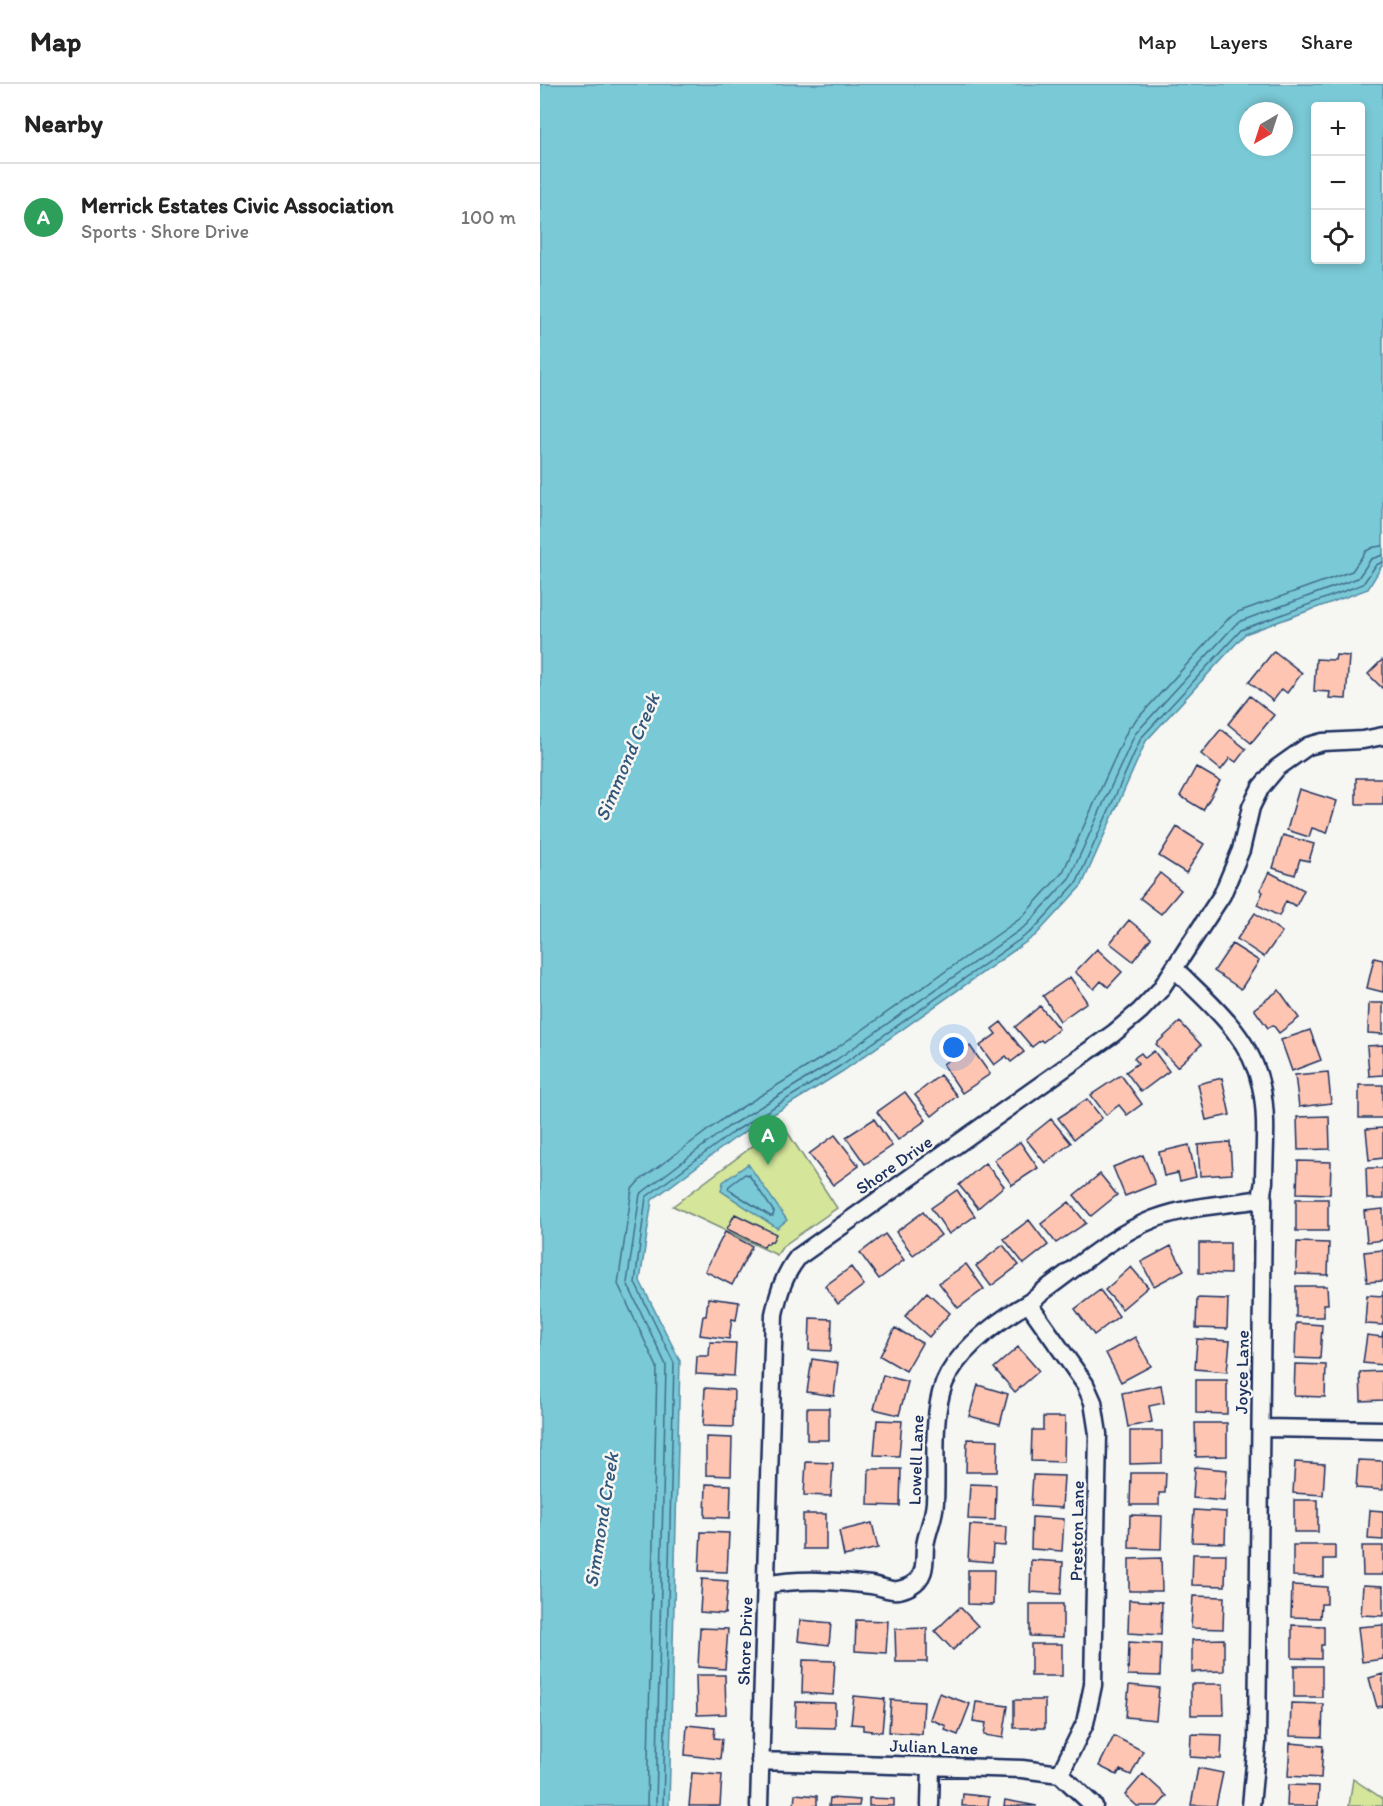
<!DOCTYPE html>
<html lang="en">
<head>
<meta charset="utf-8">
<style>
	:root { --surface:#fff; --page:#f2f2f2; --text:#222; --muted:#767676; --line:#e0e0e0; --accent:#b45309 }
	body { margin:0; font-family:Itim,sans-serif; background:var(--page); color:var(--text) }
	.controls { position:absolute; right:18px; top:18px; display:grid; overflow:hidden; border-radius:6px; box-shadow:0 3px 9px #0003 }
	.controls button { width:54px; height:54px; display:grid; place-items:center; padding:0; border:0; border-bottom:2px solid var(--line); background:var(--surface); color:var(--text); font:30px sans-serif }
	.compass { position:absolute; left:699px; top:18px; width:54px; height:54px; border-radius:50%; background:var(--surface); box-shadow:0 3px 9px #0003; rotate:219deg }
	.you { position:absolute; left:414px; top:964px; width:21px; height:21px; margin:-15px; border:4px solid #fff; border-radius:50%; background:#1a73e8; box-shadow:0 0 0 9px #1a73e833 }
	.badge { display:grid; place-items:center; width:39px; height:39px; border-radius:50%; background:var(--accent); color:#fff; font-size:20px; font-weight:700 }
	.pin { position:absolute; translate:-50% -50px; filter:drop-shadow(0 2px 3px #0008) }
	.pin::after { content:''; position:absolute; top:32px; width:21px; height:18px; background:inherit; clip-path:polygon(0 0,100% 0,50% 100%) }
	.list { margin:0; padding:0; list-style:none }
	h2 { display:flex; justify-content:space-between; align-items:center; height:78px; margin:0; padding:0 24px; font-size:26px }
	h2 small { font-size:20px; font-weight:400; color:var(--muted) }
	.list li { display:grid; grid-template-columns:39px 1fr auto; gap:18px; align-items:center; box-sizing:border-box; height:108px; padding:0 24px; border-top:2px solid var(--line) }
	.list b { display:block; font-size:22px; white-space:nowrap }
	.list p { margin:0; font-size:20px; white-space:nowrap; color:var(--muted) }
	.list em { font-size:20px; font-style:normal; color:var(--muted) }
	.icon { flex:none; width:33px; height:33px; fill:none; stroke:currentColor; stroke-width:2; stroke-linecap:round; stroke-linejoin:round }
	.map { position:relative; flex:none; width:843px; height:1722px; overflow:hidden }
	header { display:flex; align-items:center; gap:36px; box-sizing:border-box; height:84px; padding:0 30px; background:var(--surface); border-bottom:2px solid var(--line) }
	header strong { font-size:28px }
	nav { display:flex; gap:33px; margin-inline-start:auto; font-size:21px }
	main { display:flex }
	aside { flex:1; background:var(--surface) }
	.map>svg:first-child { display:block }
	.green { fill:#d5e69a; stroke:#788a7c; stroke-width:1.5 }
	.water { fill:#7ac9d6; stroke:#548ba6; stroke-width:1.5; fill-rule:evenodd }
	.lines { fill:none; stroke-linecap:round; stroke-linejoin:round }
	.shore { stroke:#416d8e; stroke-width:1.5 }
	.building { fill:#fec6b2; stroke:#1b2f5e; stroke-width:1.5 }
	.street-casing { stroke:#1b2f5e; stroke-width:21 }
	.street { stroke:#f6f6f2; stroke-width:16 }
	.labels { text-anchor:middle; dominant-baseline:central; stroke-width:5; stroke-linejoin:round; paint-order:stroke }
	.street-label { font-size:18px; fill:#1b2f5e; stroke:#f6f6f2 }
	.water-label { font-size:20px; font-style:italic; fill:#33567c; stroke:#f6f6f2 }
</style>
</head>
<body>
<header>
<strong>Map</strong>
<nav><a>Map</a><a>Layers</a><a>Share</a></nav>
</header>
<main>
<aside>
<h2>Nearby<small></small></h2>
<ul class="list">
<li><span class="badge" style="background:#2e9e5b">A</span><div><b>Merrick Estates Civic Association</b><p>Sports · Shore Drive</p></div><em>100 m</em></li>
</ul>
</aside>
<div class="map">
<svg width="843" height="1722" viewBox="0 0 843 1722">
	<rect width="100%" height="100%" fill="#f6f6f2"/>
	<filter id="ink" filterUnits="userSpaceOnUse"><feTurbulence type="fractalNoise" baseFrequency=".0167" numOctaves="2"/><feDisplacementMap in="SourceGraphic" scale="12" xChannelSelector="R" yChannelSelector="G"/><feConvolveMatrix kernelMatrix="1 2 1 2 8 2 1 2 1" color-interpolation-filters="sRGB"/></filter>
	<g filter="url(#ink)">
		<path class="green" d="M 242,1040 L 297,1124 L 243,1162 L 237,1171 L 133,1122 Z
			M 813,1695 L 843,1715 L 843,1722 L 809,1722 Z"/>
		<path class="water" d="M 0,0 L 843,0 L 843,480 L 828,505 L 705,550 L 606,657 L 542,801 L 496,851 L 303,987 L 195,1054 L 112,1116 L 100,1197 L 140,1277 L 129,1722 L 0,1722 ZM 776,22 L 820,22 L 820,176 L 776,176 ZM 708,27 L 744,27 L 744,63 L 708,63 Z
			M 208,1080 L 247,1136 L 237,1144 L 181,1107 L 183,1098 Z"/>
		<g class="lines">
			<path class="shore" d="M 205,1090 L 209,1091 L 234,1128 L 233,1132 L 230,1132 L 188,1105 L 189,1102 Z
				M 107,1722 L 117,1283 L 78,1200 L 92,1105 L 99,1097 L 183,1035 L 291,968 L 481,834 L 523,788 L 588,645 L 689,534 L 698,528 L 812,487 L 826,467 L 834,463 L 843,462
				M 116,1722 L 126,1281 L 87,1199 L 100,1110 L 188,1043 L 296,976 L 487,841 L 530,793 L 595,650 L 695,541 L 701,537 L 818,494 L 831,475 L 843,471
				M 123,1722 L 134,1279 L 95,1199 L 106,1113 L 192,1049 L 300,982 L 492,847 L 537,798 L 601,654 L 701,546 L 823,500 L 836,481 L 843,478"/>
		</g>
		<path class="building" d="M 734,567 L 762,589 L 747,609 L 742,605 L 733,617 L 709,598 Z
			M 796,571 L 809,572 L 806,615 L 789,614 L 790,608 L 774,607 L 776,575 L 795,576 Z
			M 842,576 L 843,577 L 843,605 L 828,590 Z
			M 710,612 L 734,631 L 711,659 L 688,640 Z
			M 681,645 L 706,665 L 696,678 L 690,674 L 681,686 L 661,670 Z
			M 656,683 L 680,697 L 663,726 L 640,712 Z
			M 816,694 L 843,694 L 843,720 L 816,720 Z
			M 759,705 L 797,717 L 787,749 L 772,744 L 769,753 L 747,746 Z
			M 637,743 L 664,760 L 646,789 L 619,772 Z
			M 743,751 L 774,760 L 769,777 L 760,775 L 755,791 L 733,784 Z
			M 729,788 L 764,806 L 756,822 L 746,817 L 739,832 L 717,821 L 723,808 L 720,806 Z
			M 620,789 L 641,806 L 621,830 L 600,814 Z
			M 715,829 L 742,848 L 724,873 L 697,855 Z
			M 589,836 L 611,854 L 593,877 L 570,859 Z
			M 692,860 L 719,877 L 701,905 L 674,887 Z
			M 557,865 L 582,888 L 568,903 L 561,897 L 554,905 L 535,888 Z
			M 834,874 L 843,876 L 843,908 L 827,904 Z
			M 530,893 L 547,918 L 520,937 L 503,912 Z
			M 739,906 L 759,934 L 739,949 L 733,941 L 728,944 L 714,925 Z
			M 829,919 L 843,919 L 843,950 L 828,949 Z
			M 500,922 L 519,945 L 503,958 L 501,956 L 492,963 L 475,943 Z
			M 461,938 L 484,968 L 471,978 L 466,972 L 454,981 L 440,962 L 456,950 L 452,945 Z
			M 640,938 L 661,961 L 637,983 L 616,960 Z
			M 770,946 L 781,976 L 752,987 L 741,956 Z
			M 843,961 L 843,991 L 829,992 L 827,962 Z
			M 430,962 L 450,990 L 422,1009 L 403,980 Z
			M 614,967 L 629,987 L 601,1008 L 586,988 L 598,979 L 594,974 L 601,969 L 605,974 Z
			M 788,988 L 791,1019 L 759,1023 L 755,991 Z
			M 400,991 L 417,1012 L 392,1032 L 375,1011 Z
			M 581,991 L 602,1020 L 587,1031 L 579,1021 L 566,1031 L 551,1011 Z
			M 682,994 L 690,1031 L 666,1036 L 658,1000 Z
			M 819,1001 L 843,1001 L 843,1034 L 819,1034 Z
			M 365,1008 L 386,1036 L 358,1056 L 337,1028 Z
			M 547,1015 L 562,1034 L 534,1055 L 518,1034 Z
			M 789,1032 L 790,1065 L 758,1066 L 757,1033 Z
			M 334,1035 L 352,1062 L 325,1080 L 306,1053 Z
			M 511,1035 L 531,1059 L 505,1079 L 486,1055 Z
			M 843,1044 L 843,1074 L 829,1076 L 826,1045 Z
			M 295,1051 L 319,1082 L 293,1101 L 269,1070 Z
			M 480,1058 L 498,1084 L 472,1101 L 454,1076 Z
			M 690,1058 L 692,1090 L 660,1092 L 658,1061 Z
			M 649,1061 L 656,1093 L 640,1097 L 638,1089 L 624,1092 L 619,1068 Z
			M 603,1071 L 615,1100 L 585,1112 L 573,1083 Z
			M 758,1077 L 791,1078 L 790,1110 L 757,1109 Z
			M 445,1079 L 464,1102 L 438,1124 L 419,1101 Z
			M 826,1084 L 843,1084 L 843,1115 L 827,1115 Z
			M 560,1090 L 577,1111 L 551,1132 L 534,1111 Z
			M 417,1106 L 435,1132 L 409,1150 L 391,1124 Z
			M 756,1115 L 788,1115 L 788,1147 L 756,1147 Z
			M 529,1118 L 546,1139 L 516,1159 L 501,1140 Z
			M 843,1125 L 843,1156 L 827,1158 L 824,1127 Z
			M 383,1128 L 401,1151 L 373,1171 L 356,1148 Z
			M 195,1130 L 236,1150 L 232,1158 L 230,1157 L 228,1160 L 226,1159 L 224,1163 L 187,1145 Z
			M 489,1136 L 508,1161 L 484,1180 L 464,1155 Z
			M 185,1148 L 212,1162 L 192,1201 L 165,1187 Z
			M 345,1150 L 364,1176 L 339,1195 L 320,1169 Z
			M 757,1158 L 789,1159 L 788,1191 L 756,1190 Z
			M 659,1159 L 690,1159 L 690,1190 L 659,1189 Z
			M 463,1161 L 479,1181 L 451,1202 L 436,1182 Z
			M 631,1162 L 644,1186 L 614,1202 L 601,1178 Z
			M 843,1166 L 843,1197 L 827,1198 L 824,1168 Z
			M 426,1180 L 444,1205 L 418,1224 L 399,1199 Z
			M 311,1183 L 324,1201 L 298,1220 L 285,1202 Z
			M 591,1183 L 608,1203 L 582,1225 L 565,1206 Z
			M 756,1202 L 787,1202 L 788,1220 L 784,1220 L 784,1233 L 756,1233 Z
			M 560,1206 L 579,1232 L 554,1251 L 535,1225 Z
			M 843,1207 L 843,1241 L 825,1240 L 827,1211 L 843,1212 Z
			M 387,1208 L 410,1229 L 389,1253 L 365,1232 Z
			M 168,1214 L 199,1218 L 196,1236 L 192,1235 L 189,1255 L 160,1251 L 163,1232 L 166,1232 Z
			M 657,1214 L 688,1215 L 687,1245 L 656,1244 Z
			M 270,1234 L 292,1235 L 291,1267 L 269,1266 Z
			M 756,1239 L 782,1241 L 780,1275 L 755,1274 Z
			M 355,1244 L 382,1259 L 366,1287 L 340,1272 Z
			M 843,1247 L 843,1281 L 823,1279 L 827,1251 L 842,1253 Z
			M 595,1253 L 611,1282 L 581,1298 L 566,1269 Z
			M 657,1255 L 690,1257 L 687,1288 L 655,1285 Z
			M 170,1258 L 196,1259 L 194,1292 L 156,1290 L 157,1272 L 169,1272 Z
			M 478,1263 L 499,1287 L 475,1308 L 454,1284 Z
			M 272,1275 L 298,1279 L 294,1312 L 267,1308 Z
			M 755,1280 L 786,1281 L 785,1313 L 754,1312 Z
			M 843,1287 L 843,1316 L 821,1317 L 820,1288 Z
			M 343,1291 L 368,1298 L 359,1331 L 334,1325 Z
			M 656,1296 L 687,1296 L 687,1330 L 656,1329 Z
			M 438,1301 L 468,1310 L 460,1340 L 429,1332 Z
			M 621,1301 L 624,1319 L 609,1322 L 612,1338 L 588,1343 L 582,1309 Z
			M 165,1304 L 194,1306 L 193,1343 L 163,1342 Z
			M 267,1324 L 289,1324 L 289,1356 L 267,1356 Z
			M 503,1333 L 525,1333 L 524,1378 L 491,1377 L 492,1346 L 503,1346 Z
			M 337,1336 L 362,1337 L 359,1372 L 334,1371 Z
			M 655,1339 L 687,1339 L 687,1372 L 656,1373 Z
			M 590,1347 L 622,1347 L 622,1379 L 590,1380 Z
			M 166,1353 L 192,1354 L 191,1392 L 166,1391 Z
			M 427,1355 L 458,1356 L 457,1388 L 426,1388 Z
			M 818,1376 L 843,1377 L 843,1406 L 816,1404 Z
			M 266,1378 L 293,1379 L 291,1412 L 264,1411 Z
			M 755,1378 L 785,1380 L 783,1411 L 753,1409 Z
			M 655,1383 L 687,1386 L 684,1417 L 653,1414 Z
			M 329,1385 L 361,1385 L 360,1422 L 328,1421 Z
			M 591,1389 L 626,1389 L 625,1409 L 619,1409 L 619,1421 L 590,1421 Z
			M 493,1391 L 524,1392 L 522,1424 L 491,1422 Z
			M 166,1400 L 191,1401 L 190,1434 L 165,1433 Z
			M 430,1400 L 456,1401 L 455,1436 L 428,1435 Z
			M 754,1416 L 778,1416 L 778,1448 L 754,1448 Z
			M 654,1426 L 686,1428 L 685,1459 L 652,1458 Z
			M 830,1426 L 843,1427 L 843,1456 L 828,1455 Z
			M 263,1430 L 286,1430 L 286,1465 L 263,1465 Z
			M 590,1431 L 622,1432 L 621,1465 L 589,1464 Z
			M 492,1433 L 524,1435 L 522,1467 L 491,1465 Z
			M 332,1439 L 338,1464 L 304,1472 L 299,1447 Z
			M 430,1441 L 466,1443 L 465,1462 L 453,1461 L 452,1478 L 428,1476 Z
			M 161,1448 L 189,1449 L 187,1488 L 159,1487 Z
			M 753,1461 L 795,1461 L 795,1475 L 784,1475 L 784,1493 L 753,1492 Z
			M 822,1462 L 843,1462 L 843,1491 L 823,1491 Z
			M 653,1470 L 686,1470 L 685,1502 L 652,1501 Z
			M 621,1474 L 622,1507 L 589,1507 L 589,1475 Z
			M 491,1476 L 523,1478 L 521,1510 L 490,1508 Z
			M 428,1486 L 454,1486 L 453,1521 L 428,1520 Z
			M 162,1495 L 188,1497 L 185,1530 L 160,1528 Z
			M 752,1501 L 787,1503 L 787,1520 L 781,1520 L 780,1534 L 751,1533 Z
			M 823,1501 L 843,1502 L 843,1532 L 821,1531 Z
			M 653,1512 L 684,1513 L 683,1545 L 651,1544 Z
			M 589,1516 L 622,1518 L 621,1551 L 588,1549 Z
			M 490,1520 L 523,1520 L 523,1553 L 490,1552 Z
			M 420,1523 L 438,1542 L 413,1566 L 395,1547 Z
			M 260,1536 L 291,1539 L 289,1561 L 258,1557 Z
			M 316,1536 L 348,1537 L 346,1569 L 315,1567 Z
			M 752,1541 L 784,1542 L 784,1561 L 781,1561 L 781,1575 L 752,1574 Z
			M 843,1541 L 843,1575 L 822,1578 L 818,1543 Z
			M 160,1544 L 188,1545 L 185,1585 L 158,1583 Z
			M 387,1544 L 387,1578 L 356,1578 L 355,1545 Z
			M 684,1555 L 684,1587 L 652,1588 L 652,1556 Z
			M 589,1558 L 621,1560 L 620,1592 L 588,1591 Z
			M 491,1560 L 522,1560 L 522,1592 L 491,1592 Z
			M 263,1576 L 295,1577 L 293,1611 L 262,1609 Z
			M 754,1582 L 782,1582 L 782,1613 L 754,1613 Z
			M 843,1590 L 843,1622 L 837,1623 L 829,1594 Z
			M 156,1591 L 185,1591 L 186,1630 L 157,1631 Z
			M 651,1600 L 683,1600 L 684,1631 L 651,1631 Z
			M 589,1601 L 619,1604 L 616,1636 L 586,1633 Z
			M 399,1609 L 430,1620 L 418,1651 L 405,1646 L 406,1642 L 390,1635 Z
			M 314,1612 L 345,1615 L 342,1648 L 323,1646 L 323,1641 L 311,1640 Z
			M 351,1616 L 384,1618 L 382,1650 L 349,1648 Z
			M 474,1616 L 505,1616 L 505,1644 L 474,1644 Z
			M 256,1618 L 295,1619 L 295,1644 L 255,1643 Z
			M 436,1618 L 468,1622 L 463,1654 L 444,1651 L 446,1639 L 433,1637 Z
			M 751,1619 L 783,1620 L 782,1653 L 750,1652 Z
			M 147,1641 L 175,1644 L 174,1654 L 182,1655 L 180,1675 L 145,1671 Z
			M 651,1650 L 682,1651 L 681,1675 L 650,1673 Z
			M 574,1652 L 603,1667 L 591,1691 L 580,1686 L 577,1691 L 559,1682 Z
			M 750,1659 L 783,1662 L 781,1694 L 748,1692 Z
			M 658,1684 L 683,1689 L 676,1722 L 651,1721 Z
			M 152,1689 L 182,1691 L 180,1722 L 149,1722 Z
			M 603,1690 L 627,1712 L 618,1722 L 597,1722 L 585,1711 Z
			M 748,1701 L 779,1702 L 778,1722 L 747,1722 Z
			M 255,1710 L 277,1712 L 277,1722 L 254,1722 Z
			M 423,1710 L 449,1713 L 448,1722 L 422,1722 Z
			M 290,1714 L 320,1716 L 319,1722 L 289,1722 Z
			M 329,1714 L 354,1715 L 354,1722 L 329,1722 Z
			M 465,1716 L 497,1722 L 464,1722 Z"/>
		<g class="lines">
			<defs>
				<path id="street" d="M 635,885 C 669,919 711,952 721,1002 C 728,1033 724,1067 724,1098 L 722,1109 L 723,1115 L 717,1659 L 711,1722
					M 488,1219 L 545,1300 L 553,1318 L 558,1350 L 553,1601 L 545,1639 L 520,1690
					M 721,1344 L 843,1346
					M 226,1501 C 260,1494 296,1497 331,1501 C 347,1503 352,1511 370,1502 C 387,1493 384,1478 385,1462 C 387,1447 394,1435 395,1418 C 397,1382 392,1345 401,1309 C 409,1276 445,1247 472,1229 C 482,1222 495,1217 502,1208 C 537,1183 573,1151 614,1135 C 648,1122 687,1120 723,1115
					M 220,1677 L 482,1685 L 520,1690 L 554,1722
					M 219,1722 L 234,1230 C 239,1208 244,1191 258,1173 L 574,949 L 600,927 L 620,906 L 682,811 L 701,766 L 711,723 L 721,703 L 737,684 L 768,662 L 783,658 L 823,656 L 843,652
					M 390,1722 L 391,1682"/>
			</defs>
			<use href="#street" class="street-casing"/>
			<use href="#street" class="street"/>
		</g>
	</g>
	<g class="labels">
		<g class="street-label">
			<text transform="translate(354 1081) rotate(-35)">Shore Drive</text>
			<text transform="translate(702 1288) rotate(-89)">Joyce Lane</text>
			<text transform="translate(376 1376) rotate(-88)">Lowell Lane</text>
			<text transform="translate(537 1447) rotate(-89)">Preston Lane</text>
			<text transform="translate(205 1557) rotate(-88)">Shore Drive</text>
			<text transform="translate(394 1663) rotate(2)">Julian Lane</text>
		</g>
		<g class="water-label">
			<text transform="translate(87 673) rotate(-67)">Simmond Creek</text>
			<text transform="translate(61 1436) rotate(-81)">Simmond Creek</text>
		</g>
	</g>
</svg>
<div class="controls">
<button>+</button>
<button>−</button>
<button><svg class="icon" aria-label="locate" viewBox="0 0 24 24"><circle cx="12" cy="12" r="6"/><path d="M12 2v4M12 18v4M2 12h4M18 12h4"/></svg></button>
</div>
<svg class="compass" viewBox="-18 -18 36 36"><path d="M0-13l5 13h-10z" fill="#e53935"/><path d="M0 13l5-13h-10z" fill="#767676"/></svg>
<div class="you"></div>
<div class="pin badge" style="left:228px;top:1081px;background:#2e9e5b">A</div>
</div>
</main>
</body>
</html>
